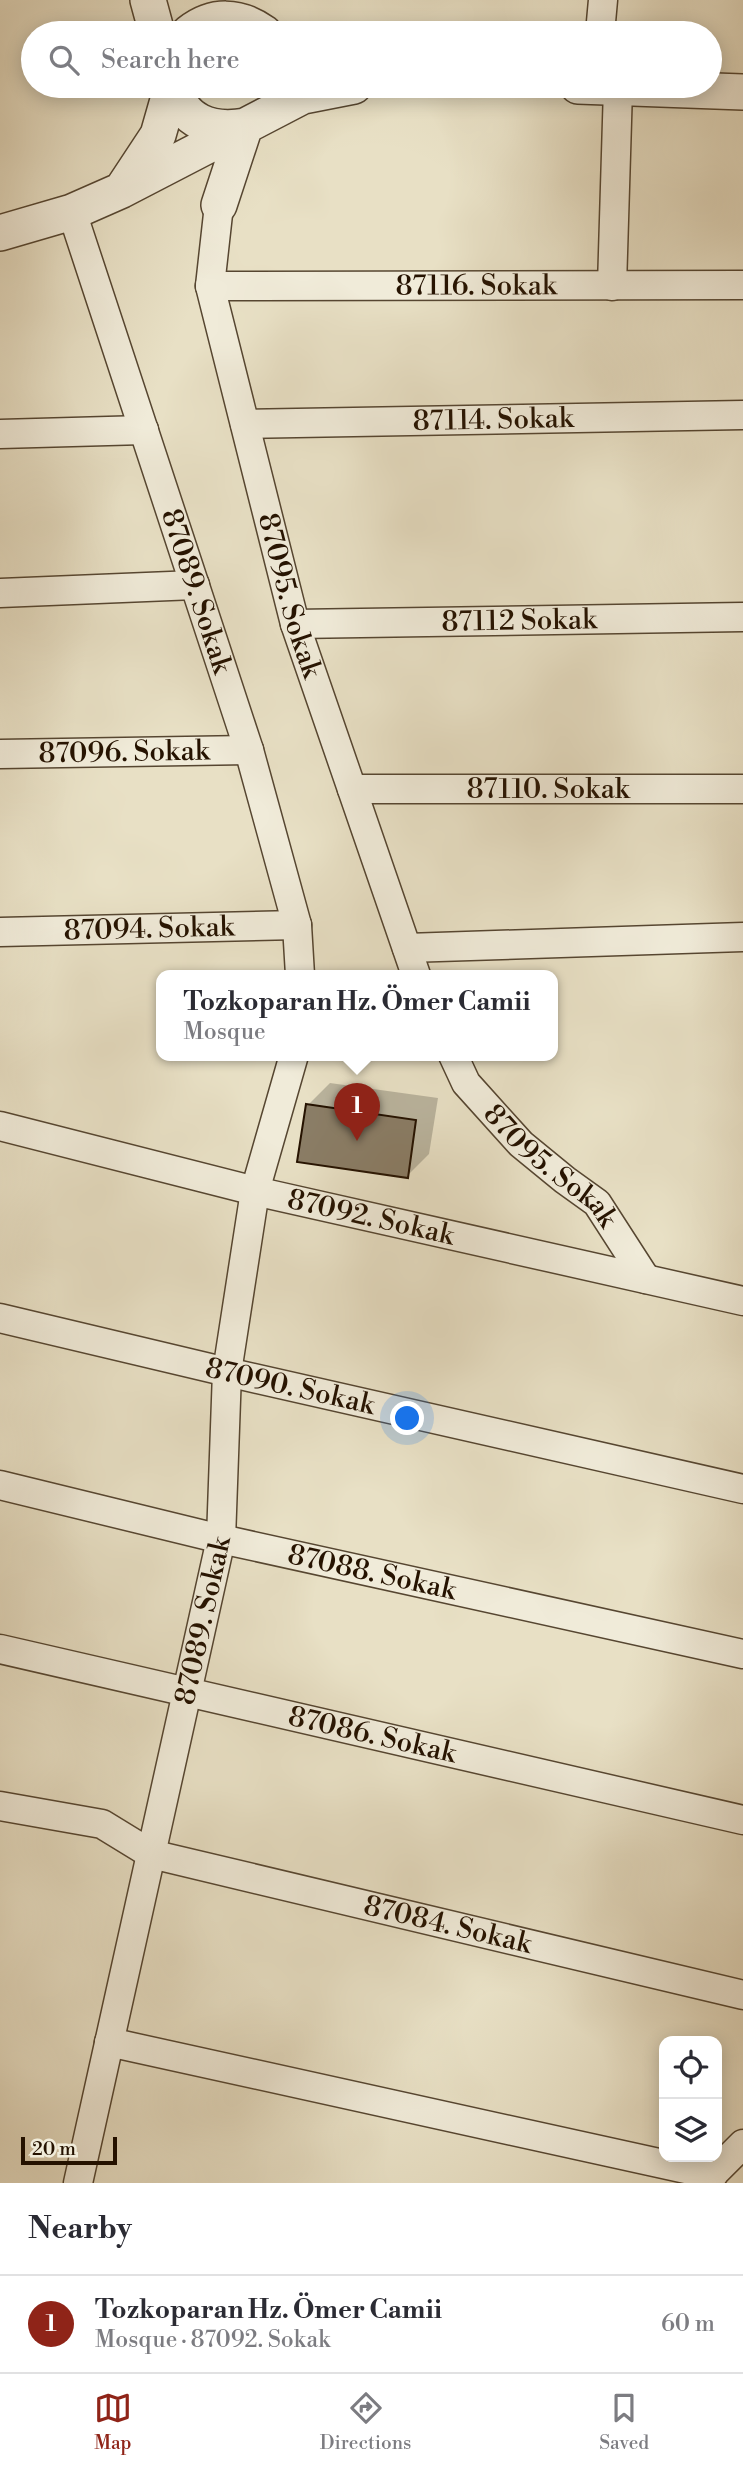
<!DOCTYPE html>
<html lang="en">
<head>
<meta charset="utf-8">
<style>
	:root { --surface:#fff; --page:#f7f7f7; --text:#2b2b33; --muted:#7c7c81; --line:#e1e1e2; --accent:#8f2418 }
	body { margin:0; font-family:"Libre Bodoni",serif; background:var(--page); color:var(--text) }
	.controls { position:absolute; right:21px; bottom:21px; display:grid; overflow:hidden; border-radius:14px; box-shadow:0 4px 18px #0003 }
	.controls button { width:63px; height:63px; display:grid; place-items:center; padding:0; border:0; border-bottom:2px solid var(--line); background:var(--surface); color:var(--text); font:35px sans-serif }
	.scale { position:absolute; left:21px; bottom:18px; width:96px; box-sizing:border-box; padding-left:7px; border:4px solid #251200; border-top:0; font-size:19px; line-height:24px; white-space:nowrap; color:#251200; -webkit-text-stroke:5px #f0ebd9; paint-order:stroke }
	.you { position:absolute; left:408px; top:1419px; width:24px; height:24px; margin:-18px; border:5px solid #fff; border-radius:50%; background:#1a73e8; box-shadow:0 0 0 10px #1a73e833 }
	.badge { display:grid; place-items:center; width:46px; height:46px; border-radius:50%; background:var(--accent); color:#fff; font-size:23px; font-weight:700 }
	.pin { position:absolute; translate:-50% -58px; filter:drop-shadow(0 2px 4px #0008) }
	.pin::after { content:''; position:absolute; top:37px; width:24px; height:21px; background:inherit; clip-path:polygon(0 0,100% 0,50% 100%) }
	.popup { position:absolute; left:156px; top:970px; width:402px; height:91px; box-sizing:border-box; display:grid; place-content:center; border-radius:14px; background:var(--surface); filter:drop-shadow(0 2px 5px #0005); font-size:23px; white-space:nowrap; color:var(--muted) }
	.popup b { font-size:26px; color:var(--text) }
	.popup::after { content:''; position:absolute; left:50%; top:100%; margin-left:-14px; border:14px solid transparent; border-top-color:var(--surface) }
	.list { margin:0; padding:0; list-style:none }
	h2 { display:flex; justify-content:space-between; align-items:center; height:91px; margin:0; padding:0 28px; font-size:30px }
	h2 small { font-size:23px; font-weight:400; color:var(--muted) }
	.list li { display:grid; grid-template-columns:46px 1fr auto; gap:21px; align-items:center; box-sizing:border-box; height:98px; padding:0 28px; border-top:2px solid var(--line) }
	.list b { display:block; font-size:26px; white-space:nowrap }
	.list p { margin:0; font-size:23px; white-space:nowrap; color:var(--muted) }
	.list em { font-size:23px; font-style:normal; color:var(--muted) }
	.icon { flex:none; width:38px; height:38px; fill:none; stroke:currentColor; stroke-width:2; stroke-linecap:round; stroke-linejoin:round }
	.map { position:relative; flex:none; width:743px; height:2183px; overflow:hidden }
	.search { position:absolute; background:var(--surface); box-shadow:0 4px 18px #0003; left:21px; right:21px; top:21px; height:77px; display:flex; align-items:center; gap:18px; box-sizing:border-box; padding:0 24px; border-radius:38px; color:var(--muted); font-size:26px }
	.sheet { height:189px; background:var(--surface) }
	nav { display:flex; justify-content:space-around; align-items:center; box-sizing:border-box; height:98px; border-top:2px solid var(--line); background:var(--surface); font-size:19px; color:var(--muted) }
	nav a { display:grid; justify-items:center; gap:4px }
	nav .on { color:var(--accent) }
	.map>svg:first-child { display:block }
	.shadow { fill:#0003 }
	.building { fill:#8a7d66; stroke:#251200; stroke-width:2 }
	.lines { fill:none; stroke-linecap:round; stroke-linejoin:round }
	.minor-casing { stroke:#564631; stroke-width:31 }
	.tertiary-casing { stroke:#564631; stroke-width:38 }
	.minor { stroke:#f0ebd9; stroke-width:28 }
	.tertiary { stroke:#f0ebd9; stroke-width:35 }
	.labels { text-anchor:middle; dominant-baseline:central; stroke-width:6; stroke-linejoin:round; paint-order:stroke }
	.street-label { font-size:28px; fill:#251200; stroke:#f0ebd9 }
</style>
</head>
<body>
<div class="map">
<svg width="743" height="2183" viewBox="0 0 743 2183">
	<rect width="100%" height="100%" fill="#e8e0c5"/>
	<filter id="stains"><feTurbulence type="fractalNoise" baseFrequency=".00286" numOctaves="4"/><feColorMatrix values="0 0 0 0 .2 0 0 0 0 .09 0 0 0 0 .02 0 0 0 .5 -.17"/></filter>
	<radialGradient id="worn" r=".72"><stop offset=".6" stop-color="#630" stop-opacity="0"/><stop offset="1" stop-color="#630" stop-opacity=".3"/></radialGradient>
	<path class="shadow" d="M 330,1083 L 438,1098 L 429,1154 L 407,1176 L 308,1105 Z"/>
	<path class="building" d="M 306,1104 L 416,1120 L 408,1178 L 297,1162 Z"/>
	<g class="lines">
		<defs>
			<g id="minor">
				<path d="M 600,33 L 603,0"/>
				<path id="s1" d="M 219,205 L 210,286 L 295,624 L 416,975"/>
				<path id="s2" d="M 72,212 L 249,750 L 297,925 L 300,975"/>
				<path id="s3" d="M 210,286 L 743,285"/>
				<path d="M 612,286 L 618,88"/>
				<path id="s4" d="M 245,424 L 743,415"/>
				<path d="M 0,434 L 144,430"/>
				<path d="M 0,593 L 195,585"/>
				<path id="s5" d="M 295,624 L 743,617"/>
				<path id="s6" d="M 0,754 L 249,750"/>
				<path id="s7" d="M 352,789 L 743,789"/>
				<path id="s8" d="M 0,932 L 297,925"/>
				<path d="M 407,948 L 743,937"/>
				<path id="s9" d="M 453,1055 L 466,1083 L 521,1144 L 565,1180 L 597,1203 L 646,1279"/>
				<path id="s10" d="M 0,1126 L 255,1191 L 743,1301"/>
				<path id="s11" d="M 0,1318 L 227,1372 L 743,1489"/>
				<path id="s12" d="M 0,1485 L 221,1539 L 743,1654"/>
				<path id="s13" d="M 0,1649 L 743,1820"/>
				<path id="s14" d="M 0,1806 L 102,1824 L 151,1854 L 743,1995"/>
				<path d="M 109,2042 L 713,2175"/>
				<path id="s15" d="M 78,2183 L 221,1539 L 227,1372 L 255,1191 L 294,1055"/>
				<path d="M 704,2183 L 743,2144"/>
			</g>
			<path id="tertiary" d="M 148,0 L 157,33
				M 189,33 C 213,14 239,15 264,33
				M 172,86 C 184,122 210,132 246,126
				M 578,86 L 743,92
				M 123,188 L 158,135 L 172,86
				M 219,205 L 245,126
				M 0,233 L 72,212 L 122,190 L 303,96 L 354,86"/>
		</defs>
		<use href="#minor" class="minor-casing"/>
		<use href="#tertiary" class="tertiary-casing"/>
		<use href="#minor" class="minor"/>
		<use href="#tertiary" class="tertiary"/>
	</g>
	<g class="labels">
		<g class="street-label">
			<text stroke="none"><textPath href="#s3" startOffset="266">87116. Sokak</textPath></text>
			<text stroke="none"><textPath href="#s4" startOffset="248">87114. Sokak</textPath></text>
			<text stroke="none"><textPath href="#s2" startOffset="399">87089. Sokak</textPath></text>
			<text stroke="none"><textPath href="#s1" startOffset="401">87095. Sokak</textPath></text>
			<text stroke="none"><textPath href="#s5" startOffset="224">87112 Sokak</textPath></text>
			<text stroke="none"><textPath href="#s6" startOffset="124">87096. Sokak</textPath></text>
			<text stroke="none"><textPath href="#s7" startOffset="196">87110. Sokak</textPath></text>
			<text stroke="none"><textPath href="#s8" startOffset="149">87094. Sokak</textPath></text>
			<text stroke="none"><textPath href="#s9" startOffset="150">87095. Sokak</textPath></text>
			<text stroke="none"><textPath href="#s10" startOffset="382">87092. Sokak</textPath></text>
			<text stroke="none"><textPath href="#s11" startOffset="298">87090. Sokak</textPath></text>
			<text stroke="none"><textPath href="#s12" startOffset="382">87088. Sokak</textPath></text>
			<text stroke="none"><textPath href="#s15" startOffset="576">87089. Sokak</textPath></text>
			<text stroke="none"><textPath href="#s13" startOffset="382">87086. Sokak</textPath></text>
			<text stroke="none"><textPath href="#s14" startOffset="466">87084. Sokak</textPath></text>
		</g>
	</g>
	<rect width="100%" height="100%" filter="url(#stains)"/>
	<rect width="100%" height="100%" fill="url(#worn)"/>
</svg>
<div class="controls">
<button><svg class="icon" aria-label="locate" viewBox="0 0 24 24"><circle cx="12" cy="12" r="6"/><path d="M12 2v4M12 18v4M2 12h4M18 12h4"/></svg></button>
<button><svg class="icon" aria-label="layers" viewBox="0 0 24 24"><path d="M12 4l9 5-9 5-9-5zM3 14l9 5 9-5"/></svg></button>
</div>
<div class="scale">20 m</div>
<div class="you"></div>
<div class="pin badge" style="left:357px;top:1141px">1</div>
<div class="popup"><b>Tozkoparan Hz. Ömer Camii</b>Mosque</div>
<div class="search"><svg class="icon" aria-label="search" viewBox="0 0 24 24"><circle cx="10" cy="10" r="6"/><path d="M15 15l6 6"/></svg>Search here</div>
</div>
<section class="sheet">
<h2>Nearby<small></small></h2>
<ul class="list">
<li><span class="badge">1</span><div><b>Tozkoparan Hz. Ömer Camii</b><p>Mosque · 87092. Sokak</p></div><em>60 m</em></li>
</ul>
</section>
<nav>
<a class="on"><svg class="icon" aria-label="map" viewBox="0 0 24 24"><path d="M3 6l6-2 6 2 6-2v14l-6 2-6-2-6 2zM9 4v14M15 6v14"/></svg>Map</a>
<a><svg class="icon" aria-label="directions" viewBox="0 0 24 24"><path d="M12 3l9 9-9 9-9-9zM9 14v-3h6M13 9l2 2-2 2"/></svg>Directions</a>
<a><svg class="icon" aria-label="saved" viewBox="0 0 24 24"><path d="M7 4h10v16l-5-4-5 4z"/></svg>Saved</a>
</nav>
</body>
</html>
